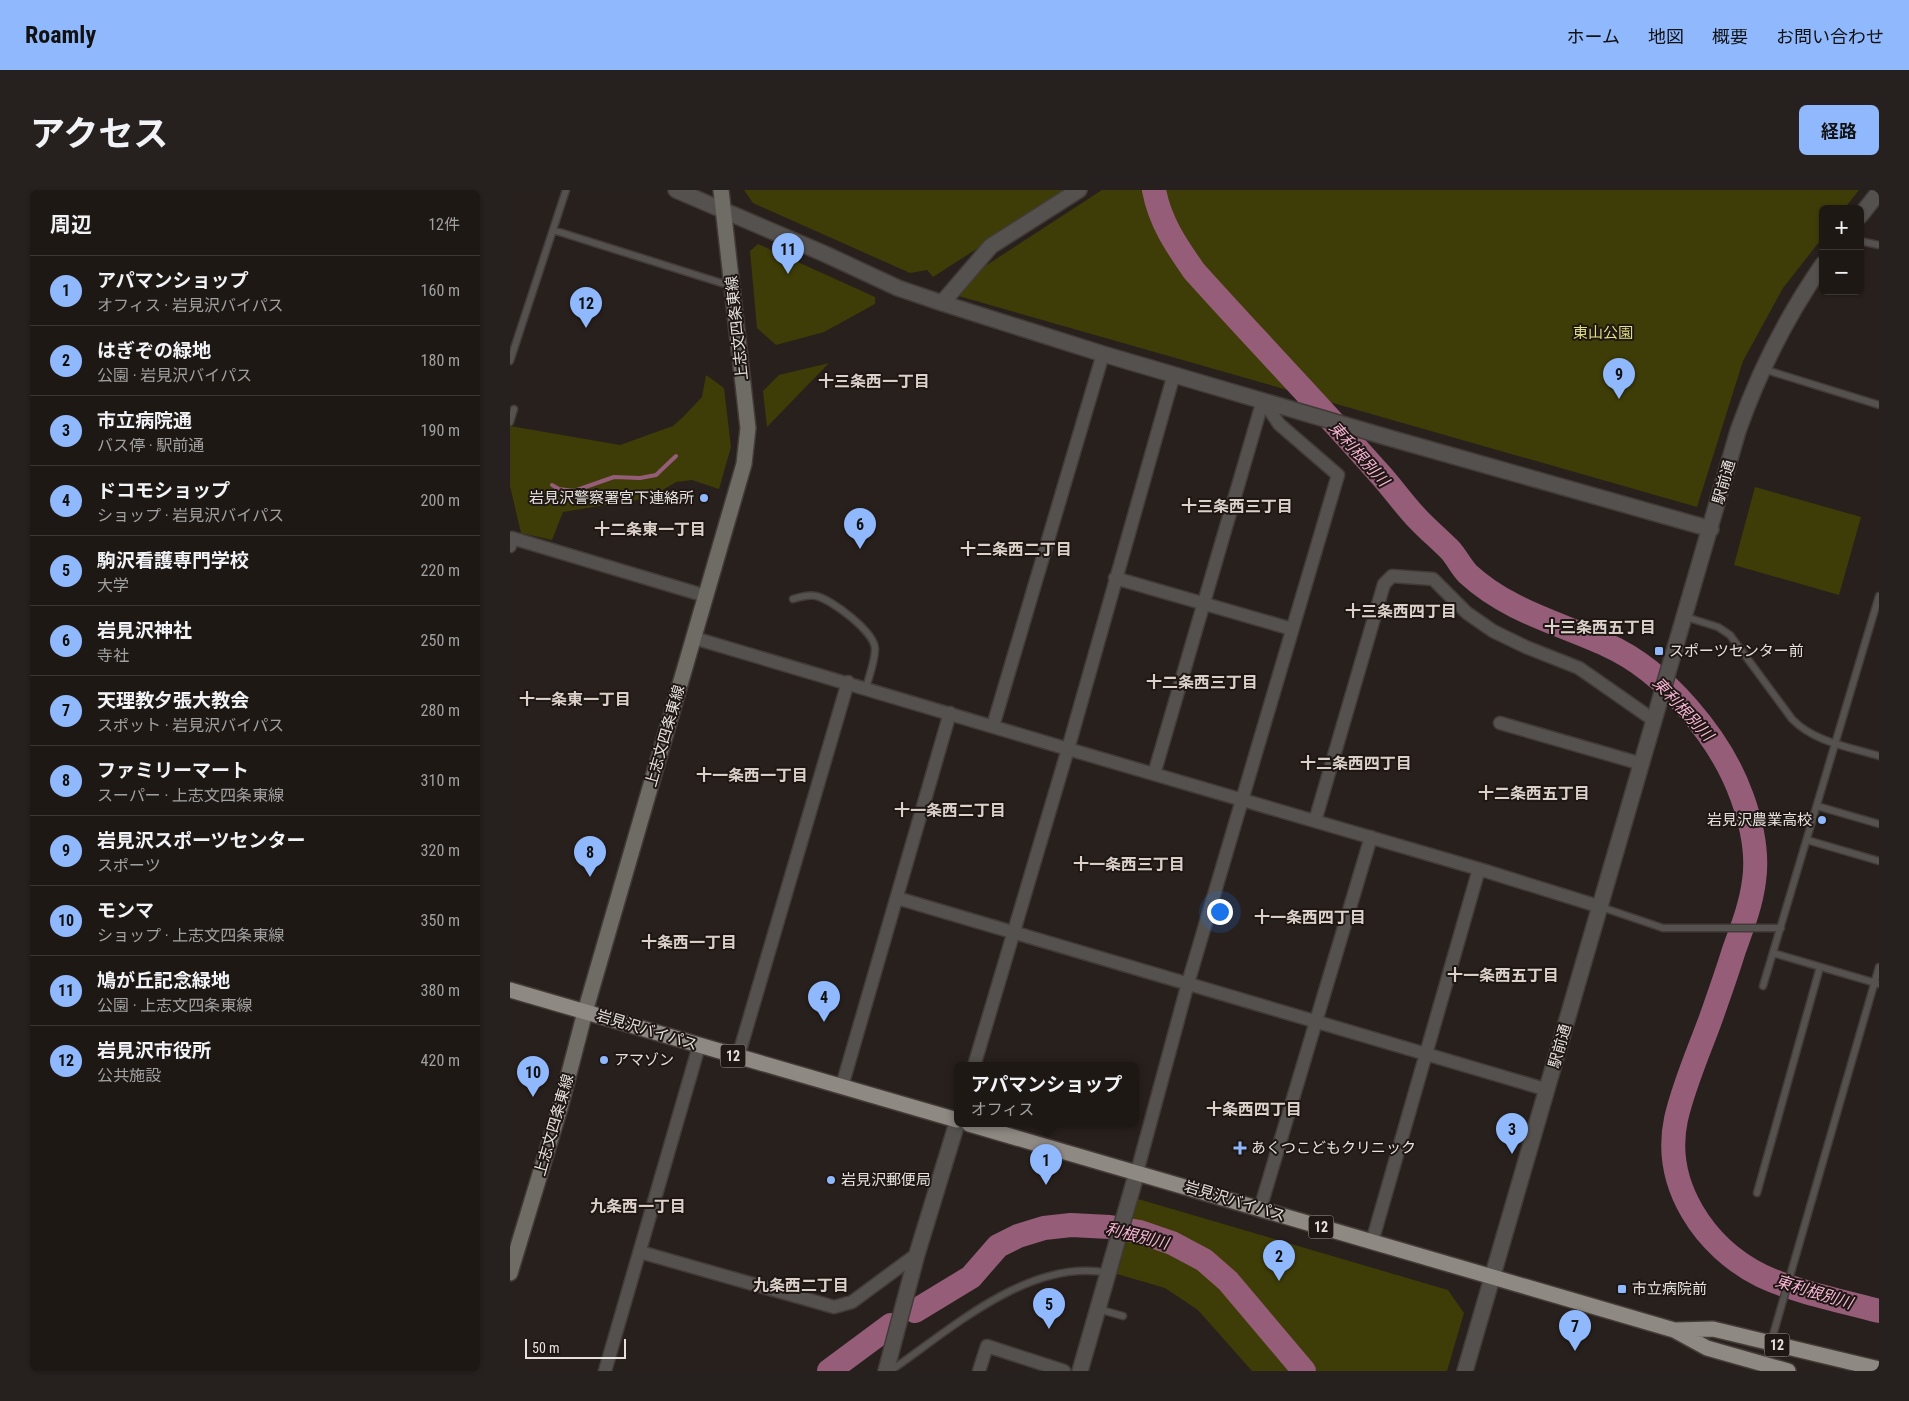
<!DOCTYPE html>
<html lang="ja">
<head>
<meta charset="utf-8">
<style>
	:root { --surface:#1e1815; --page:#26211e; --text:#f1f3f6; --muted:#a1a0a0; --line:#3c3734; --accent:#90b8fd }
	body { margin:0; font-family:"Roboto Condensed","Noto Sans JP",sans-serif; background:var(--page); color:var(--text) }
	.controls { position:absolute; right:15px; top:15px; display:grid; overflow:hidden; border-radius:8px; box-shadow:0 1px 4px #0004 }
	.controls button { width:45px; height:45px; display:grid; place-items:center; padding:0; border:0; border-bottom:1px solid var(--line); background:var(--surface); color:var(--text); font:25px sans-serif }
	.scale { position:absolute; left:15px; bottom:12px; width:101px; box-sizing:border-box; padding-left:5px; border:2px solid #e6e1de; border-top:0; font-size:14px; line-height:18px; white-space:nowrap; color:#e6e1de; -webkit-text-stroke:4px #1e1713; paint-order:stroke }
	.you { position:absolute; left:709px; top:721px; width:18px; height:18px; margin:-12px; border:4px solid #fff; border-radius:50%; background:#1a73e8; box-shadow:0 0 0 8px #1a73e833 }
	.badge { display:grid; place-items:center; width:32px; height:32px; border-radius:50%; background:var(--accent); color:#111; font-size:16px; font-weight:700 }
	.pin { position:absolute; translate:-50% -41px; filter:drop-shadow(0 1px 2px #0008) }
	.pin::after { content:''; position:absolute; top:26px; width:18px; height:15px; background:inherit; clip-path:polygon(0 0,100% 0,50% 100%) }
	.popup { position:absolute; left:444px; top:872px; width:185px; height:65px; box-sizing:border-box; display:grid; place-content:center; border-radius:8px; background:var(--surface); filter:drop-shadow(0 1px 4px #0005); font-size:16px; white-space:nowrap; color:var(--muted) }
	.popup b { font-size:19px; color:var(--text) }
	.popup::after { content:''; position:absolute; left:50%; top:100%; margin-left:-10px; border:10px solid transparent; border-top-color:var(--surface) }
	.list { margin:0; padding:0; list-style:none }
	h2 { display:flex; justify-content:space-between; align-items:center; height:65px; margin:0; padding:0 20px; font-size:21px }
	h2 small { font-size:16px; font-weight:400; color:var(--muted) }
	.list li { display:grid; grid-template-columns:32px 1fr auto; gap:15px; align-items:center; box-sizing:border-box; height:70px; padding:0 20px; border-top:1px solid var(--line) }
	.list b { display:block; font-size:19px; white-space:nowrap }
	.list p { margin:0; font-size:16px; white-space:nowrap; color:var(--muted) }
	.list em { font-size:16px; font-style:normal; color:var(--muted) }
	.map { position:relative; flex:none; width:1369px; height:1181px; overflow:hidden; border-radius:8px }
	header { display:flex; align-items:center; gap:30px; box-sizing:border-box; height:70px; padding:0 25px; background:var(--accent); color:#111 }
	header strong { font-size:24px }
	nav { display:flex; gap:28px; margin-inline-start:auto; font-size:18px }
	.intro { display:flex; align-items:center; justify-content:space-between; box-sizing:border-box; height:120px; padding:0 30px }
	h1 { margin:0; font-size:35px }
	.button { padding:12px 22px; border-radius:8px; background:var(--accent); color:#111; font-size:18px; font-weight:700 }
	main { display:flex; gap:30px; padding:0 30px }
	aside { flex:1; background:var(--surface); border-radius:8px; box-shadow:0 1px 4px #0004 }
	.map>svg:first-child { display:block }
	.green { fill:#3e3c07 }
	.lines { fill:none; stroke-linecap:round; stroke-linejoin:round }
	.stream { stroke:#965d79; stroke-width:4 }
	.river { stroke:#965d79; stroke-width:24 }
	.service-casing { stroke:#433b37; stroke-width:9 }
	.minor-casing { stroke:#433b37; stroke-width:15 }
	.tertiary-casing { stroke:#433b37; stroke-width:18 }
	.secondary-casing { stroke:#433b37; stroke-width:18 }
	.trunk-casing { stroke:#433b37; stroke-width:18 }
	.service { stroke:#54514e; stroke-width:6 }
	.minor { stroke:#54514e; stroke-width:12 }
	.tertiary { stroke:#54514e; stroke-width:15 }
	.secondary { stroke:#6f6c66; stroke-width:15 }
	.trunk { stroke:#8e8982; stroke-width:15 }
	.poi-dot { fill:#90b8fd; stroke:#1e1713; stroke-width:2 }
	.labels { text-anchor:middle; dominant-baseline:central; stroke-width:4; stroke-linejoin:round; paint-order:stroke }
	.shield { fill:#1e1713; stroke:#aaa4a1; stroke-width:1 }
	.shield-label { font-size:14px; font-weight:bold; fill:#e6e1de }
	.street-label { font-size:15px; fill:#e6e1de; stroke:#1e1713 }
	.park-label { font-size:15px; fill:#e1de84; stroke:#1e1713 }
	.poi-label { font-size:15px; fill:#e6e1de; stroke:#1e1713; text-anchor:start }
	.neighbourhood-label { font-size:16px; font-weight:bold; fill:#dbd0ca; stroke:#1e1713 }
	.water-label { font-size:16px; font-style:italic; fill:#f9b4d5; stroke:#1e1713 }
</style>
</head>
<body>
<header>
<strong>Roamly</strong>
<nav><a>ホーム</a><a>地図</a><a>概要</a><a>お問い合わせ</a></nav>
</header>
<div class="intro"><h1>アクセス</h1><a class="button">経路</a></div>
<main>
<aside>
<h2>周辺<small>12件</small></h2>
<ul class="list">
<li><span class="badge">1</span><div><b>アパマンショップ</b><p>オフィス · 岩見沢バイパス</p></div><em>160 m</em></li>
<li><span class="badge">2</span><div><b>はぎぞの緑地</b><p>公園 · 岩見沢バイパス</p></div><em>180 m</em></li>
<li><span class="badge">3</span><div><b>市立病院通</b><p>バス停 · 駅前通</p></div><em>190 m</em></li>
<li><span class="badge">4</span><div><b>ドコモショップ</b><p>ショップ · 岩見沢バイパス</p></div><em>200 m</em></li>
<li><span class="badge">5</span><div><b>駒沢看護専門学校</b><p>大学</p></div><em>220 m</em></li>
<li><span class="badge">6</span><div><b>岩見沢神社</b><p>寺社</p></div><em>250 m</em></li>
<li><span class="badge">7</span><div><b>天理教夕張大教会</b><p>スポット · 岩見沢バイパス</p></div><em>280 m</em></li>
<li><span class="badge">8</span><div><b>ファミリーマート</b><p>スーパー · 上志文四条東線</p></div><em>310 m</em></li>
<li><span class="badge">9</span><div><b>岩見沢スポーツセンター</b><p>スポーツ</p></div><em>320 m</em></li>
<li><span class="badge">10</span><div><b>モンマ</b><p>ショップ · 上志文四条東線</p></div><em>350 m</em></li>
<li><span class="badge">11</span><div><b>鳩が丘記念緑地</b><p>公園 · 上志文四条東線</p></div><em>380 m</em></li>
<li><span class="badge">12</span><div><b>岩見沢市役所</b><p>公共施設</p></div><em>420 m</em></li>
</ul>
</aside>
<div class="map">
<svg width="1369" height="1181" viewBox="0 0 1369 1181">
	<rect width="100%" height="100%" fill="#28201c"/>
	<path class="green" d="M 234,0 L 558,0 L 423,87 L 417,80 L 400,83 L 243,13 Z
		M 592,0 L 1349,0 L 1334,19 L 1313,19 L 1313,47 L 1273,98 L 1233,171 L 1187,317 L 445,105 L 446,95 Z
		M 248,54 L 365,107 L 365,114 L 314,142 L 266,155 L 247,138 L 240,61 Z
		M 319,173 L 257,237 L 253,201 L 269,185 Z
		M 196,185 L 214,198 L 221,257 L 209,299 L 182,290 L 166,292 L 146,304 L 132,309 L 53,322 L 42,350 L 11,343 L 0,296 L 0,236 L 110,255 L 163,236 L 173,227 L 192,207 Z
		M 1245,297 L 1351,327 L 1329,405 L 1224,375 Z
		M 628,1009 L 938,1100 L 954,1123 L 937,1181 L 742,1181 L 688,1120 L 655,1098 L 607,1084 Z"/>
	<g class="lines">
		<path class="stream" d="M 42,295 L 49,299 L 64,301 L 104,287 L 130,288 L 146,285 L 166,266"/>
		<path class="river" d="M 644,0 C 650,32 666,55 684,81 C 745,149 808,214 868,282 C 881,296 892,312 905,326 C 916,338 929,349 941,361 C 947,368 951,377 958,384 C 998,421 1049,433 1097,455 C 1155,481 1211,548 1232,607 C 1241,632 1248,664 1244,691 C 1241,715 1232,738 1224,760 C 1217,783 1209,805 1201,828 C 1189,861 1174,894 1166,929 C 1152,995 1195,1058 1252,1086 C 1286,1102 1333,1111 1369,1121
			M 405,1121 L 461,1087 L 488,1056 L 508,1046 L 534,1038 L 561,1035 L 600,1037 L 630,1042 L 662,1053 L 694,1070 L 718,1091 L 794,1181
			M 319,1181 L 381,1135"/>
		<defs>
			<path id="service" d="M 43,40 L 221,96
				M 1350,51 L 1369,55
				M 0,171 L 56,0
				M 1253,179 L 1369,215
				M 0,232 L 4,219
				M 283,409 C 290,407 298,404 306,406 C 321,409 365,442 365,459 C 365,471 359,486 356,498
				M 1176,427 L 1208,437 L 1220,445 L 1282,529 C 1304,552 1339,557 1369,566
				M 1307,616 L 1369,634
				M 1297,650 L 1369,671
				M 1091,717 L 1153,738 L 1271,738
				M 1263,763 L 1369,794
				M 1253,796 L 1369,406
				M 1247,1003 L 1310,777
				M 588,1119 L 613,1126
				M 1261,1152 L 1369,777
				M 380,1181 C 440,1140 520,1067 598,1083"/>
			<path id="minor" d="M 664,184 L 558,559 L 969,679
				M 0,356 L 2,348 L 196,406
				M 605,388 L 782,439
				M 184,448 L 558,559 L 464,876
				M 990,533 L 1132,574
				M 483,536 L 593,164
				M 644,584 L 753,210
				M 805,631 L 874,394 L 882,386 L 923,389 L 957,423 L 983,441 L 1016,457 L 1069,478 L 1145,531
				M 387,708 L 1038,900
				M 228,867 L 338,492
				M 332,896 L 440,523
				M 627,982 L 678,793 L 828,285 L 769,234 L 753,210
				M 750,1019 L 861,647
				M 862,1052 L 969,679 L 1091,717
				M 130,1062 L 324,1117 L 342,1112 L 407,1064
				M 95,1181 L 189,856
				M 469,1181 L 477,1156 L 554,1181"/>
			<path id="tertiary" d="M 166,0 L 315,64 L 388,98 L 432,113 L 593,164 L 876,247 L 1201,339
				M 1350,26 L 1369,2
				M 432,113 L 481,56 L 569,0
				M 376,1181 L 407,1064 L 447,933
				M 570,1181 L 627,982
				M 955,1181 C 1045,867 1138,554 1228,241 C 1249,181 1277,126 1313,74"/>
			<path id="secondary" d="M 0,1083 L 50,918 L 75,822 L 234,274 L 238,238 L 211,0"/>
			<path id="trunk" d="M 0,800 L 447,930
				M 459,934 L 1164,1140 L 1197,1158 L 1278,1181
				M 1165,1140 L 1203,1139 L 1369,1179"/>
		</defs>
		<use href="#service" class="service-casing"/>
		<use href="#minor" class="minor-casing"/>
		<use href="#tertiary" class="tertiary-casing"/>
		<use href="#secondary" class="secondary-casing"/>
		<use href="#trunk" class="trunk-casing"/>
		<use href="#service" class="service"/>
		<use href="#minor" class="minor"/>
		<use href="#tertiary" class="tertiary"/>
		<use href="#secondary" class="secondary"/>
		<use href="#trunk" class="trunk"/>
	</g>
	<g class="poi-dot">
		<circle cx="194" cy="308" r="5"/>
		<rect x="1144" y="456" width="10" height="10" rx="2.5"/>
		<circle cx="1312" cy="630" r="5"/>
		<circle cx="94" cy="870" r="5"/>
		<path d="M727.5 950.5h5v5h5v5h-5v5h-5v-5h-5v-5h5z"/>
		<circle cx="321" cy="990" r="5"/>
		<rect x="1107" y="1094" width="10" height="10" rx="2.5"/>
	</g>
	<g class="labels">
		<g class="shield">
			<rect x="210.5" y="854.5" width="25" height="23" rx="4"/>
			<rect x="798.5" y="1025.5" width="25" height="23" rx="4"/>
			<rect x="1254.5" y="1143.5" width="25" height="23" rx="4"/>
		</g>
		<g class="shield-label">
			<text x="223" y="866">12</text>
			<text x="811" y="1037">12</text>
			<text x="1267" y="1155">12</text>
		</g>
		<g class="street-label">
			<text transform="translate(227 138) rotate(-96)">上志文四条東線</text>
			<text transform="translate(1214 292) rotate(-74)">駅前通</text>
			<text transform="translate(155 546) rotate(-74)">上志文四条東線</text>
			<text transform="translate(137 840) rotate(17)">岩見沢バイパス</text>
			<text transform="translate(1050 856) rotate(-74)">駅前通</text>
			<text transform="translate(44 935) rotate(-74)">上志文四条東線</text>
			<text transform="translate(725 1011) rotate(17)">岩見沢バイパス</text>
		</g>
		<g class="park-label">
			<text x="1093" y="143">東山公園</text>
		</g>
		<g class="poi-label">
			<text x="184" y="308" text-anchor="end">岩見沢警察署宮下連絡所</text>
			<text x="1159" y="461">スポーツセンター前</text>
			<text x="1302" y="630" text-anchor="end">岩見沢農業高校</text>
			<text x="104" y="870">アマゾン</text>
			<text x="741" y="958">あくつこどもクリニック</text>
			<text x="331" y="990">岩見沢郵便局</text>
			<text x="1122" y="1099">市立病院前</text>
		</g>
		<g class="neighbourhood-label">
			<text x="364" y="191">十三条西一丁目</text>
			<text x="727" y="316">十三条西三丁目</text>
			<text x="140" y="339">十二条東一丁目</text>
			<text x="506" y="359">十二条西二丁目</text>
			<text x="891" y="421">十三条西四丁目</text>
			<text x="1090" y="437">十三条西五丁目</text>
			<text x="692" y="492">十二条西三丁目</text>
			<text x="65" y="509">十一条東一丁目</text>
			<text x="846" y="573">十二条西四丁目</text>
			<text x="242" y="585">十一条西一丁目</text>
			<text x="1024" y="603">十二条西五丁目</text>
			<text x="440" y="620">十一条西二丁目</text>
			<text x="619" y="674">十一条西三丁目</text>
			<text x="800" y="727">十一条西四丁目</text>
			<text x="179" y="752">十条西一丁目</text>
			<text x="993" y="785">十一条西五丁目</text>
			<text x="744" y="919">十条西四丁目</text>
			<text x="128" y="1016">九条西一丁目</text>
			<text x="291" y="1095">九条西二丁目</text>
		</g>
		<g class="water-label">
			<text transform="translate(849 264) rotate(48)">東利根別川</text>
			<text transform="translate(1173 519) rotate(47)">東利根別川</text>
			<text transform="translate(627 1046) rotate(14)">利根別川</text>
			<text transform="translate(1304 1102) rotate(17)">東利根別川</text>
		</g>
	</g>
</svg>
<div class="controls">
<button>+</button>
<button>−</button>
</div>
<div class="scale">50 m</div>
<div class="you"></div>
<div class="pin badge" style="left:536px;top:995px">1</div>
<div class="popup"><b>アパマンショップ</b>オフィス</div>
<div class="pin badge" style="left:769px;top:1091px">2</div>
<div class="pin badge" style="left:1002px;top:964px">3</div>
<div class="pin badge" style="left:314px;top:832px">4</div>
<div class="pin badge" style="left:539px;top:1139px">5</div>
<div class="pin badge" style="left:350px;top:359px">6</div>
<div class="pin badge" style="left:1065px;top:1161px">7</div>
<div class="pin badge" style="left:80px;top:687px">8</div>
<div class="pin badge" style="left:1109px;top:209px">9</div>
<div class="pin badge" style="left:23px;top:907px">10</div>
<div class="pin badge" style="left:278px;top:84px">11</div>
<div class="pin badge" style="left:76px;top:138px">12</div>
</div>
</main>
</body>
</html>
